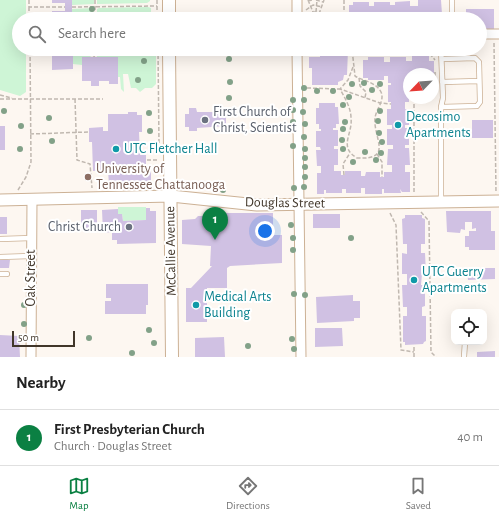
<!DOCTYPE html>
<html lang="en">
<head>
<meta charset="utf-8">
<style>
	:root { --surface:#fff; --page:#f2f2f2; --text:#222; --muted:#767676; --line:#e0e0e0; --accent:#0b8043 }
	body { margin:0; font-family:"Alegreya Sans",sans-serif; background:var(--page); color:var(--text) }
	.controls { position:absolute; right:12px; bottom:12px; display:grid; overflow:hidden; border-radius:8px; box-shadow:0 4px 16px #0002 }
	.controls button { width:36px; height:36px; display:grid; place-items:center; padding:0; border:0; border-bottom:1px solid var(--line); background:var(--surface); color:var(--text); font:20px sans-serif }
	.compass { position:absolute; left:403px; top:68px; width:36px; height:36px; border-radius:50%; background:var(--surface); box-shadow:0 4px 16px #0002; rotate:245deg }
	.scale { position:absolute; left:12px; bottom:10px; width:63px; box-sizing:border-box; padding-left:4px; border:2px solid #41362a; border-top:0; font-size:11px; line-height:14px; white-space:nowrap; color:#41362a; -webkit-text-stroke:3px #fff; paint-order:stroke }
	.you { position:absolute; left:265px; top:231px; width:14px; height:14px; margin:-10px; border:3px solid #fff; border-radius:50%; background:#1a73e8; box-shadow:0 0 0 6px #1a73e833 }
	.badge { display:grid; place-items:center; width:26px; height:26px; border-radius:50%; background:var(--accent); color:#fff; font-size:13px; font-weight:700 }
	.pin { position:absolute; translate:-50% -33px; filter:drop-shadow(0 1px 2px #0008) }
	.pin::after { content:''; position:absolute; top:21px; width:14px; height:12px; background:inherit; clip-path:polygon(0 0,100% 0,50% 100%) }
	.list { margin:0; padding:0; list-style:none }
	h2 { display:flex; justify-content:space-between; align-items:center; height:52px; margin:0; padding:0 16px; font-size:17px }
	h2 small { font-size:13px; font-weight:400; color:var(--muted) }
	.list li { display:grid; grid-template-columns:26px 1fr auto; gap:12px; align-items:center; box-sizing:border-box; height:56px; padding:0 16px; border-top:1px solid var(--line) }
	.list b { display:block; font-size:15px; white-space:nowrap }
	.list p { margin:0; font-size:13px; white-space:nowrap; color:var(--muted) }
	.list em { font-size:13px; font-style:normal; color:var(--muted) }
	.icon { flex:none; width:22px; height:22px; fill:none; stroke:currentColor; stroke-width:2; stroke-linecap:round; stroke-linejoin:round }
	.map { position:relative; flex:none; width:499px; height:357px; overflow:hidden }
	.search { position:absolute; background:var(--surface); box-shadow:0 4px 16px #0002; left:12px; right:12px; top:12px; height:44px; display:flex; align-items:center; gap:10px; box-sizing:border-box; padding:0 14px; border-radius:22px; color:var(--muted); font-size:15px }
	.sheet { height:108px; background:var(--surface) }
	nav { display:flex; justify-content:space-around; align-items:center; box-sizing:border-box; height:56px; border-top:1px solid var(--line); background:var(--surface); font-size:11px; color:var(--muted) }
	nav a { display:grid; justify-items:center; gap:2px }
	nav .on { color:var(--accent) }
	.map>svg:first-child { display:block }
	.green { fill:#cef5d6 }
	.building { fill:#d0c1e3 }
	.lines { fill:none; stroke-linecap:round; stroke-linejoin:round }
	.service-casing { stroke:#ccb195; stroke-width:6 }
	.minor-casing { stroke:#ccb195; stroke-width:11 }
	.tertiary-casing { stroke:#ccb195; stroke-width:13 }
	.secondary-casing { stroke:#ccb195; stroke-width:14 }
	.path { stroke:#c0b8b0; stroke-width:1.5; stroke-dasharray:4 2; stroke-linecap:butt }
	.service { stroke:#fff; stroke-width:4.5 }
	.minor { stroke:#fff; stroke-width:9 }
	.tertiary { stroke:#fff; stroke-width:11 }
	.secondary { stroke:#fff; stroke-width:12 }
	.tree { fill:#82a188 }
	.worship-dot { fill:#6b7280; stroke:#fff; stroke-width:1.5 }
	.culture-dot { fill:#0f9aa8; stroke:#fff; stroke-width:1.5 }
	.education-dot { fill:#8d6e63; stroke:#fff; stroke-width:1.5 }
	.labels { text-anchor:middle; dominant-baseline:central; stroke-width:4; stroke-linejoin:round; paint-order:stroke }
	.worship-label { font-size:14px; fill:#5b616d; stroke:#fff; text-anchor:start }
	.culture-label { font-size:14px; fill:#0d838f; stroke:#fff; text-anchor:start }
	.education-label { font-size:14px; fill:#785e54; stroke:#fff; text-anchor:start }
	.street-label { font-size:14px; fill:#41362a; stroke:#fff }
</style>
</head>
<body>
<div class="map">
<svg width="499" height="357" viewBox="0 0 499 357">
	<rect width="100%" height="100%" fill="#fdf7f1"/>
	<path class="green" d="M 0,0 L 26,0 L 26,19 L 19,19 L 19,49 L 26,49 L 26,92 L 20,96 L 0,90 Z
		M 72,0 L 94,0 L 94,4 L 72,5 Z
		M 97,0 L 150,0 L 150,1 L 147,3 L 99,4 L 97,4 Z
		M 148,7 L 151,8 L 151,13 L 154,13 L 156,16 L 156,19 L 97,19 L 97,9 L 99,8 Z
		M 93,8 L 94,19 L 72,19 L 72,9 Z
		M 73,49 L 94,49 L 93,54 L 90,57 L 82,57 L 82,65 L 73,64 Z
		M 97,49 L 156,49 L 156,84 L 152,88 L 145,88 L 140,92 L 136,88 L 131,88 L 128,74 L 123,74 L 124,92 L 121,89 L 120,77 L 118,77 L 117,57 L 97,57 Z
		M 118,207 L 146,207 L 146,220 L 123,221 L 122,214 L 118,214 Z"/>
	<path class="building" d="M 52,0 L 72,0 L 72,19 L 52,19 L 52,11 L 65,11 L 65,3 L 52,3 Z
		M 418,0 L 441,0 L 442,14 L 438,14 L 439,19 L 349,19 L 349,5 L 353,5 L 353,2 L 369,2 L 369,6 L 374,6 L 374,2 L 390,2 L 390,5 L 395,5 L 395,2 L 410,1 L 410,6 L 418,6 Z
		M 466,9 L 494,9 L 494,29 L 480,29 L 480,19 L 466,19 Z
		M 52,49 L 73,49 L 73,69 L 52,70 Z
		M 320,50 L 348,50 L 347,75 L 344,75 L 343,80 L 338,82 L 338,85 L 312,85 L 312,68 L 309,68 L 309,57 L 320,57 Z
		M 429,55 L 429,61 L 434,61 L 434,74 L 409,74 L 409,82 L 405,82 L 405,85 L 409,85 L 409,102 L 405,102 L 405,109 L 409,109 L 409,125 L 405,125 L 405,128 L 409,128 L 409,145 L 405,145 L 405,148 L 409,148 L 410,165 L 405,165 L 405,172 L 410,172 L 410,192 L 402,192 L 400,189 L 401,193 L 384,193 L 384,189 L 382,189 L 382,194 L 365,194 L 365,188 L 361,188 L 361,193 L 346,193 L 346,189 L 342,189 L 342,193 L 326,193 L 326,190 L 324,190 L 324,194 L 317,194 L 317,173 L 321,173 L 321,166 L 317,166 L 316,150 L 321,150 L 320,147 L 316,147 L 316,131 L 321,131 L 321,129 L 319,129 L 319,124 L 316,124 L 316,108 L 319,108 L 319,103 L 335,103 L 335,107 L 338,107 L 339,124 L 336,124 L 336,128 L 333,128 L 333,130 L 338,130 L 338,146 L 334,146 L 334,149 L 338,149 L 338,165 L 334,165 L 334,171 L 341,171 L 341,175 L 345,175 L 345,171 L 361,171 L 361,176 L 365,176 L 366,172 L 380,172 L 380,177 L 384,177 L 384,172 L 392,172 L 392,165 L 387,165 L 388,149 L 393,149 L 393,145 L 387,145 L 387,129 L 392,129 L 392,125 L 387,125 L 387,109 L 391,109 L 391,102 L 388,102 L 388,85 L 391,85 L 391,83 L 388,83 L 388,76 L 384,76 L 384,80 L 368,80 L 368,78 L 363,78 L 363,60 L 368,60 L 368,57 L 384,57 L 384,62 L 390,62 L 390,57 L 406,57 L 406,61 L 412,61 L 412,56 Z
		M 82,57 L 118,57 L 118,84 L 109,84 L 109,81 L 99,81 L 99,86 L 91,86 L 91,81 L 82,81 Z
		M 189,108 L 196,108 L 197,112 L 226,112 L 226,126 L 197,128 L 197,131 L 189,131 L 189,127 L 185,127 L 185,114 L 189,114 Z
		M 128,112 L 137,112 L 137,115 L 142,115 L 142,132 L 139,132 L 140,155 L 146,155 L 146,168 L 151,168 L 151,182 L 109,185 L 108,170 L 93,171 L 92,142 L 89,142 L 89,128 L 103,127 L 103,131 L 108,131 L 108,114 L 128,114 Z
		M 472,120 L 493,120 L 493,138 L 472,138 Z
		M 0,126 L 5,126 L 5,150 L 0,150 Z
		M 146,208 L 150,208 L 150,211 L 156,211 L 156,243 L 117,244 L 117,240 L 112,240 L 112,232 L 103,233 L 102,210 L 118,209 L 118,214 L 122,214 L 123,221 L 146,220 Z
		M 81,210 L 97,210 L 97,230 L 81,230 Z
		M 446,211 L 491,211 L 491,231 L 495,231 L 495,250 L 469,250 L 469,247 L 465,247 L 465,236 L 469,236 L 469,231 L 476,231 L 476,228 L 472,229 L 472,222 L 465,222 L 465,230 L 461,229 L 460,233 L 447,232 Z
		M 218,213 L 273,213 L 273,235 L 282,235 L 282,263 L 230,266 L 227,268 L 227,288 L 207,288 L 207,322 L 186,322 L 186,288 L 191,288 L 212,266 L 210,266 L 211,246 L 182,244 L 182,220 L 195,219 L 198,216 L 215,216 L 219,220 Z
		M 313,214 L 340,214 L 340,228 L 313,228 Z
		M 405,215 L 422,215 L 422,218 L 425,219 L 425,244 L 421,244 L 421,253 L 425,253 L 426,274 L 422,274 L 421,285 L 425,285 L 425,306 L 422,307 L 422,316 L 426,316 L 426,341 L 424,342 L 423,344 L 405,345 L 405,342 L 403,342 L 403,316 L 407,316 L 407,307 L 403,307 L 402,285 L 407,285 L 407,274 L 402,274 L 402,253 L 407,254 L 407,244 L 403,244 L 402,219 L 405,218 Z
		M 0,217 L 7,217 L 7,234 L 0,234 Z
		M 0,259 L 10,260 L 9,268 L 0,268 Z
		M 467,268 L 495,268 L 495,279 L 468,280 Z
		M 106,284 L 148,284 L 148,305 L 146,305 L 146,314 L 105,314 L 105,301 L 111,301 L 111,298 L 106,298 Z
		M 353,295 L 353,301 L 360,301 L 360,318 L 354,318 L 354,321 L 317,323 L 316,297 Z
		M 315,328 L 342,328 L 343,346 L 315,347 Z
		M 0,335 L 19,336 L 20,357 L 0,357 Z
		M 224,337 L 225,357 L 195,357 L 195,338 Z
		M 495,351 L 495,357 L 477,357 L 477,352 Z"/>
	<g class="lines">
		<defs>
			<path id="service" d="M 452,0 L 452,19
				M 442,82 L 479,81
				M 441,107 L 477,106 L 480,102 L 479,62 L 475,58 L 442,59
				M 441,202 L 441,107 L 443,98 L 441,49
				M 0,239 L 32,238
				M 0,257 L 31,256
				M 0,274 L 7,274
				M 464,357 L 465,342"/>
			<path id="minor" d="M 297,0 L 297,19
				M 480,34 L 499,34
				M 297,49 L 301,357
				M 31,357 L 32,199"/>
			<path id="tertiary" d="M 0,200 L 171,196 L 257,205 L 499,201"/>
			<path id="secondary" d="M 169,0 L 169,19
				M 169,49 L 172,357"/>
		</defs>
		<use href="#service" class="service-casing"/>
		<use href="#minor" class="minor-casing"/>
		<use href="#tertiary" class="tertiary-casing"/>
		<use href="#secondary" class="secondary-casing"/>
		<path class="path" d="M 29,0 L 29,7 L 65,7
			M 95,0 L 95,19
			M 157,0 L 157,19
			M 308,0 L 313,12
			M 316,0 L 323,2
			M 344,0 L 344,19
			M 308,1 L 312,0
			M 29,7 L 29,19
			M 72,7 L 157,6
			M 306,10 L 313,5 L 322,7
			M 316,12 L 317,0
			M 319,14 L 324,0
			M 311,19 L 311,14 L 314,12 L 319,14 L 318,19
			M 494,43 L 496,193
			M 158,49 L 159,145
			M 426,49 L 435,60
			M 94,57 L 95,49
			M 353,67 L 348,80 L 340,89 L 380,103 L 391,104
			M 359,78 L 360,86 L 366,92 L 365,98
			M 433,80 L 435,80 L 435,72
			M 307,88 L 340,89 C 345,98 351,108 351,118 C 353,134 338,147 357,158 C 394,160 373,138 375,118 C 376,109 385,101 381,92 C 376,82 363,81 355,76 L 352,49
			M 0,95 L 12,98
			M 414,98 L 414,192
			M 0,99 L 103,99
			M 75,99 L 77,160 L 90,164 L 92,188
			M 30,134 L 88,132
			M 377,154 L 382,162 L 382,177
			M 147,160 L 159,160
			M 344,175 L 343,164 L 350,153
			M 18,190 L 26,177 L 31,162 L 30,49
			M 421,212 L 429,221 L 431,352 L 436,357
			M 390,213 L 396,225 L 401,350 L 414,352
			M 414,357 L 414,347"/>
		<use href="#service" class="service"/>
		<use href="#minor" class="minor"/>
		<use href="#tertiary" class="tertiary"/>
		<use href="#secondary" class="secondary"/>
	</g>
	<g class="tree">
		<circle cx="92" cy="9" r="3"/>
		<circle cx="229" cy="59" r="3"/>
		<circle cx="144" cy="61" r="3"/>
		<circle cx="138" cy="80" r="3"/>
		<circle cx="230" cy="82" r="3"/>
		<circle cx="364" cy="83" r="3"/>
		<circle cx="352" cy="84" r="3"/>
		<circle cx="380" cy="84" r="3"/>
		<circle cx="304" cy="88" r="3"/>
		<circle cx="372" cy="90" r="3"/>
		<circle cx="317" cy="91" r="3"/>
		<circle cx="333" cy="91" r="3"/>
		<circle cx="349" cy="97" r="3"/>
		<circle cx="229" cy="98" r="3"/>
		<circle cx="293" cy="100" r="3"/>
		<circle cx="304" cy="100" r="3"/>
		<circle cx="343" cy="105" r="3"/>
		<circle cx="293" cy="110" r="3"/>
		<circle cx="4" cy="111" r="3"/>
		<circle cx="380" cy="111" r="3"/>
		<circle cx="303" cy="112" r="3"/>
		<circle cx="149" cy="113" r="3"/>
		<circle cx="49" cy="118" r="3"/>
		<circle cx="378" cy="121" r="3"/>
		<circle cx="293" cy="122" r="3"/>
		<circle cx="345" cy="122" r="3"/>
		<circle cx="305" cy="124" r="3"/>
		<circle cx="21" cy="126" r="3"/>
		<circle cx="343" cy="129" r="3"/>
		<circle cx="150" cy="131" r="3"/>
		<circle cx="379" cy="133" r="3"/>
		<circle cx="304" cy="137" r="3"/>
		<circle cx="342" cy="140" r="3"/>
		<circle cx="52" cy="141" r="3"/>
		<circle cx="382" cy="142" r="3"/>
		<circle cx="293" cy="146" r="3"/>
		<circle cx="20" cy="149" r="3"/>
		<circle cx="305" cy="149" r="3"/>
		<circle cx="343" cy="149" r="3"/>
		<circle cx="365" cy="152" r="3"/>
		<circle cx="381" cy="153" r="3"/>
		<circle cx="305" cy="158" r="3"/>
		<circle cx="376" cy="160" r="3"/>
		<circle cx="353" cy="162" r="3"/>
		<circle cx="305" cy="167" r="3"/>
		<circle cx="305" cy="177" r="3"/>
		<circle cx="304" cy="187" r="3"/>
		<circle cx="294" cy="188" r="3"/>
		<circle cx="223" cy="190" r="3"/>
		<circle cx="291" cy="225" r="3"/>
		<circle cx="293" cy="238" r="3"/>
		<circle cx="351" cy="238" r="3"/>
		<circle cx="293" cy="250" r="3"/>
		<circle cx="294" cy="294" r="3"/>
		<circle cx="305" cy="295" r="3"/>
		<circle cx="24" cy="305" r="3"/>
		<circle cx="24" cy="324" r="3"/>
		<circle cx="149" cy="330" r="3"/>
		<circle cx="89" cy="338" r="3"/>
		<circle cx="292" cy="339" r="3"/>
		<circle cx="154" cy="343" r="3"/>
		<circle cx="248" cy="346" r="3"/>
		<circle cx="294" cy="349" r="3"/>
		<circle cx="132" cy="353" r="3"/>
	</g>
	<g class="worship-dot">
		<circle cx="205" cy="120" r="4"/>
		<circle cx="129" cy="227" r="4"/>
	</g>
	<g class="culture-dot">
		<circle cx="398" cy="125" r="4"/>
		<circle cx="116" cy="149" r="4"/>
		<circle cx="414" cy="280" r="4"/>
		<circle cx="196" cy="305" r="4"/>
	</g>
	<circle class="education-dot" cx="88" cy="177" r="4"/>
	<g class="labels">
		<g class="worship-label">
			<text x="213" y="112">First Church of<tspan x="213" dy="16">Christ, Scientist</tspan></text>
			<text x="121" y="227" text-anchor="end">Christ Church</text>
		</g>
		<g class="culture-label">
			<text x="406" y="117">Decosimo<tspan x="406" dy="16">Apartments</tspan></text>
			<text x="124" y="149">UTC Fletcher Hall</text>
			<text x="422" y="272">UTC Guerry<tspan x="422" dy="16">Apartments</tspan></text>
			<text x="204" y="297">Medical Arts<tspan x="204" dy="16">Building</tspan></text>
		</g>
		<g class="education-label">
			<text x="96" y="169">University of<tspan x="96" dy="16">Tennessee Chattanooga</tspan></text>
		</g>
		<g class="street-label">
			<text transform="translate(285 203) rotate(1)">Douglas Street</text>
			<text transform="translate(171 251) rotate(-91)">McCallie Avenue</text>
			<text transform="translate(31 278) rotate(-90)">Oak Street</text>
		</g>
	</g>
</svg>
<div class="controls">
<button><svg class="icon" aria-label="locate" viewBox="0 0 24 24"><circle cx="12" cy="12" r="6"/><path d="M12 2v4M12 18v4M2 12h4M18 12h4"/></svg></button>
</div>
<svg class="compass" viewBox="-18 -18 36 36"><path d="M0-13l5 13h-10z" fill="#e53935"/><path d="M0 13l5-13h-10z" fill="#767676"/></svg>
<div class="scale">50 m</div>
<div class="you"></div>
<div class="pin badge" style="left:215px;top:240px">1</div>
<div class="search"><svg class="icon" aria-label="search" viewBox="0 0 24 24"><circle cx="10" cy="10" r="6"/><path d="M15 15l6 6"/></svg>Search here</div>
</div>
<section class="sheet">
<h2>Nearby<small></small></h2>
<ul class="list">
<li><span class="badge">1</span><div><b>First Presbyterian Church</b><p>Church · Douglas Street</p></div><em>40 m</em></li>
</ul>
</section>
<nav>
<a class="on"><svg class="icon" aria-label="map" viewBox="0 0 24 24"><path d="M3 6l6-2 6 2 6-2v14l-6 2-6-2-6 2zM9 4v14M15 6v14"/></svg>Map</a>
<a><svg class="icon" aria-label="directions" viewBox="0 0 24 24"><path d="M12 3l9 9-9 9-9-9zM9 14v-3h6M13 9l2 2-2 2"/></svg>Directions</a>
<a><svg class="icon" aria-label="saved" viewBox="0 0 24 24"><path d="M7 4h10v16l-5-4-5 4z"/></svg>Saved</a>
</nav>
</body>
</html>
